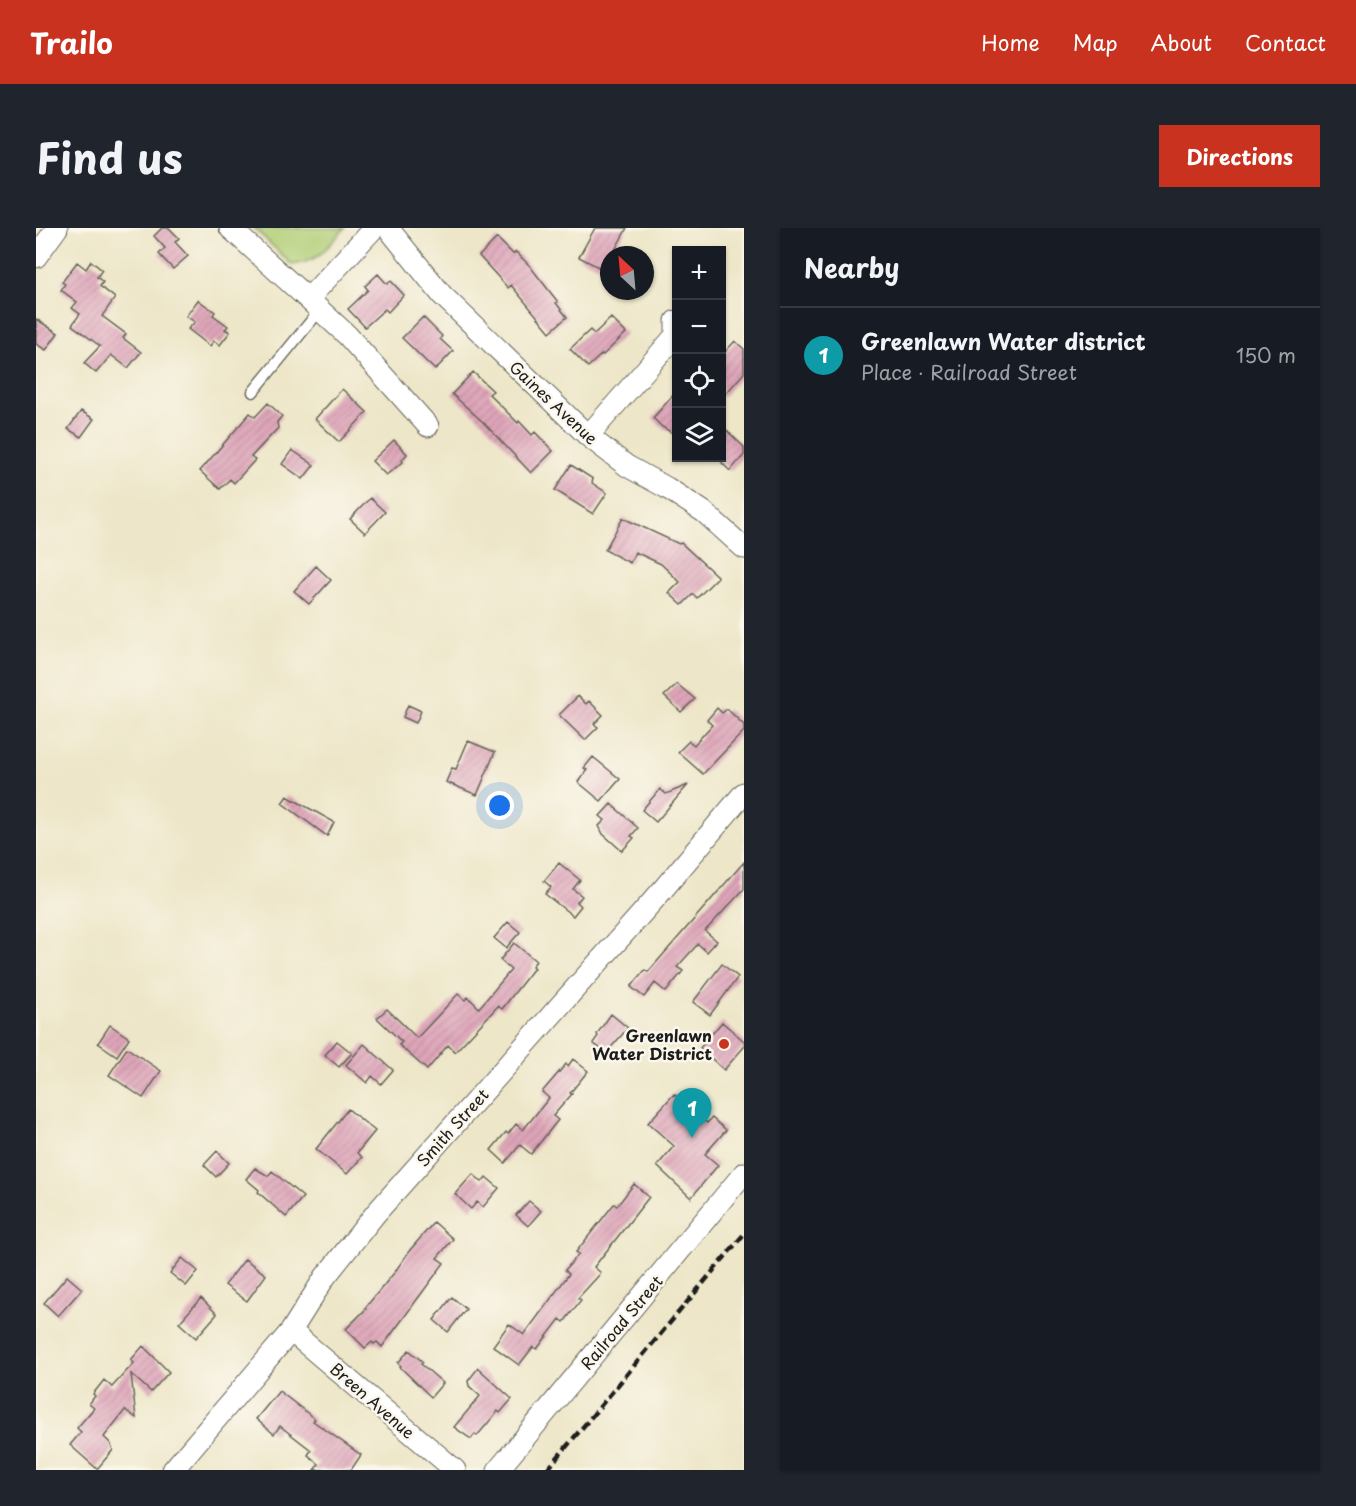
<!DOCTYPE html>
<html lang="en">
<head>
<meta charset="utf-8">
<style>
	:root { --surface:#171b24; --page:#20242c; --text:#f1f3f6; --muted:#9ea1a6; --line:#363941; --accent:#c8321e }
	body { margin:0; font-family:"Playpen Sans",sans-serif; background:var(--page); color:var(--text) }
	.controls { position:absolute; right:18px; top:18px; display:grid; overflow:hidden; border-radius:0px; box-shadow:0 2px 4px #0004 }
	.controls button { width:54px; height:54px; display:grid; place-items:center; padding:0; border:0; border-bottom:2px solid var(--line); background:var(--surface); color:var(--text); font:30px sans-serif }
	.compass { position:absolute; left:564px; top:18px; width:54px; height:54px; border-radius:50%; background:var(--surface); box-shadow:0 2px 4px #0004; rotate:334deg }
	.you { position:absolute; left:464px; top:578px; width:21px; height:21px; margin:-15px; border:4px solid #fff; border-radius:50%; background:#1a73e8; box-shadow:0 0 0 9px #1a73e833 }
	.badge { display:grid; place-items:center; width:39px; height:39px; border-radius:50%; background:var(--accent); color:#fff; font-size:20px; font-weight:700 }
	.pin { position:absolute; translate:-50% -50px; filter:drop-shadow(0 2px 3px #0008) }
	.pin::after { content:''; position:absolute; top:32px; width:21px; height:18px; background:inherit; clip-path:polygon(0 0,100% 0,50% 100%) }
	.list { margin:0; padding:0; list-style:none }
	h2 { display:flex; justify-content:space-between; align-items:center; height:78px; margin:0; padding:0 24px; font-size:26px }
	h2 small { font-size:20px; font-weight:400; color:var(--muted) }
	.list li { display:grid; grid-template-columns:39px 1fr auto; gap:18px; align-items:center; box-sizing:border-box; height:96px; padding:0 24px; border-top:2px solid var(--line) }
	.list b { display:block; font-size:22px; white-space:nowrap }
	.list p { margin:0; font-size:20px; white-space:nowrap; color:var(--muted) }
	.list em { font-size:20px; font-style:normal; color:var(--muted) }
	.icon { flex:none; width:33px; height:33px; fill:none; stroke:currentColor; stroke-width:2; stroke-linecap:round; stroke-linejoin:round }
	.map { position:relative; flex:none; width:708px; height:1242px; overflow:hidden; border-radius:0px }
	header { display:flex; align-items:center; gap:36px; box-sizing:border-box; height:84px; padding:0 30px; background:var(--accent); color:#fff }
	header strong { font-size:28px }
	nav { display:flex; gap:33px; margin-inline-start:auto; font-size:21px }
	.intro { display:flex; align-items:center; justify-content:space-between; box-sizing:border-box; height:144px; padding:0 36px }
	h1 { margin:0; font-size:42px }
	.button { padding:15px 27px; border-radius:0px; background:var(--accent); color:#fff; font-size:21px; font-weight:700 }
	main { display:flex; gap:36px; padding:0 36px }
	aside { flex:1; background:var(--surface); border-radius:0px; box-shadow:0 2px 4px #0004 }
	.map>svg:first-child { display:block }
	.green { fill:#b0cd74; stroke:#667448; stroke-width:1.5 }
	.building { fill:url(#building-hatch) }
	.lines { fill:none; stroke-linecap:round; stroke-linejoin:round }
	.lane-casing { stroke:#656358; stroke-width:13 }
	.street-casing { stroke:#656358; stroke-width:23 }
	.lane { stroke:#fff; stroke-width:10 }
	.street { stroke:#fff; stroke-width:21 }
	.rail { stroke:#1c1c1c; stroke-width:4.5; stroke-dasharray:9 4.5; stroke-linecap:butt }
	.poi-dot { fill:#c8321e; stroke:#fbf7ec; stroke-width:2 }
	.labels { text-anchor:middle; dominant-baseline:central; stroke-width:5; stroke-linejoin:round; paint-order:stroke }
	.street-label { font-size:16px; fill:#1c1c1c; stroke:#fbf7ec }
	.poi-label { font-size:16px; font-weight:bold; fill:#1c1c1c; stroke:#fbf7ec; text-anchor:end }
</style>
</head>
<body>
<header>
<strong>Trailo</strong>
<nav><a>Home</a><a>Map</a><a>About</a><a>Contact</a></nav>
</header>
<div class="intro"><h1>Find us</h1><a class="button">Directions</a></div>
<main>
<div class="map">
<svg width="708" height="1242" viewBox="0 0 708 1242">
	<defs>
		<pattern id="building-hatch" width="6" height="6" patternUnits="userSpaceOnUse" patternTransform="scale(1.5)"><rect width="6" height="6" fill="#dea5b9"/><path d="M-1 1l2-2M0 6l6-6M5 7l2-2" fill="none" stroke="#be8d9e"/></pattern>
	</defs>
	<rect width="100%" height="100%" fill="#fbf7ec"/>
	<filter id="ink" filterUnits="userSpaceOnUse"><feTurbulence type="fractalNoise" baseFrequency=".0167" numOctaves="2"/><feDisplacementMap in="SourceGraphic" scale="12" xChannelSelector="R" yChannelSelector="G"/><feConvolveMatrix kernelMatrix="1 2 1 2 8 2 1 2 1" color-interpolation-filters="sRGB"/></filter>
	<filter id="wash" filterUnits="userSpaceOnUse"><feTurbulence type="fractalNoise" baseFrequency=".008" numOctaves="4" result="noise"/><feDisplacementMap in="SourceGraphic" scale="24" xChannelSelector="R" yChannelSelector="G"/><feGaussianBlur stdDeviation="1.35" result="paint"/><feColorMatrix in="noise" values="0 0 0 0 0 0 0 0 0 0 0 0 0 0 0 0 0 1.4 0 .05"/><feComposite in="paint" operator="in"/></filter>
	<g filter="url(#wash)">
		<rect width="100%" height="100%" fill="#ede6c8"/>
		<path class="green" d="M 218,0 L 309,0 C 290,20 285,33 256,37 Z"/>
		<g id="blocks">
			<path class="building" d="M 126,0 L 133,0 L 143,10 L 139,14 L 152,28 L 137,41 L 123,26 L 129,20 L 118,8 Z
				M 559,0 L 591,0 L 576,27 L 573,27 L 573,33 L 568,42 L 543,29 Z
				M 461,10 L 477,26 L 480,24 L 493,37 L 522,74 L 520,75 L 531,89 L 514,104 L 475,57 L 472,60 L 443,28 Z
				M 55,33 L 66,42 L 61,49 L 67,54 L 64,58 L 79,70 L 66,88 L 90,106 L 87,110 L 105,124 L 92,140 L 75,127 L 60,145 L 48,135 L 64,118 L 36,97 L 44,86 L 36,80 L 41,74 L 25,62 L 29,56 L 26,54 L 41,34 L 50,41 Z
				M 342,46 L 351,56 L 355,53 L 368,67 L 352,84 L 349,81 L 329,99 L 312,81 L 332,62 L 329,58 Z
				M 162,72 L 179,84 L 177,87 L 192,98 L 189,101 L 194,104 L 184,117 L 178,113 L 174,118 L 152,101 L 159,94 L 150,88 Z
				M 387,89 L 406,108 L 404,111 L 417,123 L 399,142 L 366,110 Z
				M 575,90 L 590,105 L 567,127 L 566,126 L 552,139 L 534,121 L 554,102 L 558,106 Z
				M 0,91 L 22,105 L 10,122 L 0,116 Z
				M 699,113 L 708,121 L 708,145 L 686,170 L 686,127 Z
				M 437,144 L 457,163 L 453,166 L 482,195 L 483,193 L 496,207 L 499,204 L 517,223 L 495,245 L 448,195 L 416,166 Z
				M 306,161 L 331,184 L 303,214 L 279,191 Z
				M 640,164 L 640,207 L 626,199 L 617,190 Z
				M 232,175 L 246,188 L 241,194 L 242,200 L 215,229 L 219,232 L 198,255 L 194,251 L 184,261 L 164,243 L 214,185 L 219,189 Z
				M 45,183 L 58,191 L 45,209 L 32,201 Z
				M 686,198 L 708,219 L 708,227 L 694,243 L 686,235 Z
				M 358,212 L 371,226 L 366,232 L 367,234 L 350,247 L 336,233 Z
				M 256,222 L 278,237 L 267,251 L 246,236 Z
				M 535,237 L 557,251 L 556,255 L 571,265 L 557,286 L 519,262 Z
				M 334,270 L 349,284 L 329,305 L 314,291 Z
				M 587,290 L 643,316 L 645,315 L 682,349 L 661,370 L 657,366 L 646,377 L 633,365 L 644,354 L 625,336 L 599,324 L 594,335 L 569,322 Z
				M 280,338 L 295,352 L 273,376 L 258,363 Z
				M 641,456 L 659,471 L 645,484 L 628,468 Z
				M 542,468 L 550,476 L 553,473 L 567,487 L 558,496 L 562,499 L 549,512 L 523,487 Z
				M 372,477 L 385,483 L 380,495 L 367,489 Z
				M 681,480 L 686,485 L 691,481 L 708,497 L 708,503 L 667,546 L 642,524 L 653,513 L 658,517 L 676,497 L 671,492 Z
				M 432,513 L 459,524 L 441,567 L 410,554 L 416,540 L 420,541 Z
				M 557,529 L 584,551 L 565,573 L 542,554 L 551,542 L 548,540 Z
				M 652,557 L 620,594 L 606,582 L 624,561 L 630,566 Z
				M 251,568 L 298,594 L 291,608 L 246,575 Z
				M 575,576 L 602,600 L 595,608 L 598,610 L 586,623 L 567,606 L 563,598 L 569,592 L 564,588 Z
				M 708,634 L 708,661 L 669,703 L 681,713 L 671,724 L 662,716 L 641,739 L 647,743 L 630,764 L 619,755 L 608,769 L 595,759 L 609,742 L 612,744 Z
				M 523,635 L 544,652 L 537,661 L 546,668 L 541,674 L 545,678 L 537,688 L 509,666 L 515,659 L 508,653 Z
				M 472,694 L 484,704 L 470,720 L 458,710 Z
				M 478,715 L 500,733 L 496,738 L 498,740 L 466,781 L 462,778 L 419,824 L 412,817 L 391,842 L 363,817 L 366,814 L 341,790 L 351,781 L 381,810 L 422,766 L 429,772 L 432,769 L 443,780 L 475,742 L 464,732 Z
				M 686,736 L 702,749 L 674,787 L 657,774 Z
				M 575,786 L 592,800 L 570,825 L 557,815 L 562,808 L 561,806 Z
				M 686,794 L 708,813 L 708,819 L 688,842 L 664,820 Z
				M 74,797 L 93,810 L 81,828 L 62,815 Z
				M 301,813 L 316,825 L 303,839 L 289,827 Z
				M 328,816 L 357,842 L 345,856 L 336,848 L 331,855 L 310,837 Z
				M 91,820 L 125,843 L 107,870 L 73,847 Z
				M 537,831 L 552,843 L 534,865 L 536,866 L 517,888 L 522,892 L 495,926 L 484,917 L 469,935 L 455,922 L 470,904 L 472,906 L 480,896 L 487,902 L 513,870 L 506,864 L 530,836 L 532,838 Z
				M 638,866 L 671,895 L 676,890 L 690,902 L 669,926 L 682,937 L 655,970 L 621,938 L 638,918 L 612,895 Z
				M 312,881 L 339,903 L 321,925 L 326,929 L 311,946 L 280,921 Z
				M 181,923 L 193,935 L 180,949 L 168,937 Z
				M 219,940 L 232,948 L 236,943 L 267,969 L 250,989 L 222,964 L 223,962 L 210,951 Z
				M 437,946 L 446,954 L 450,949 L 463,960 L 447,979 L 441,974 L 435,981 L 419,966 Z
				M 598,956 L 613,969 L 558,1039 L 565,1045 L 542,1070 L 545,1072 L 528,1094 L 524,1091 L 501,1121 L 497,1119 L 483,1137 L 457,1118 L 473,1096 L 488,1107 L 533,1046 L 529,1042 L 543,1026 L 540,1024 L 578,976 L 581,978 Z
				M 493,973 L 505,983 L 492,998 L 480,987 Z
				M 398,994 L 417,1011 L 401,1030 L 408,1035 L 346,1119 L 341,1114 L 338,1116 L 336,1114 L 329,1120 L 310,1101 L 330,1081 L 329,1080 L 358,1045 L 374,1022 Z
				M 146,1030 L 162,1043 L 150,1058 L 134,1045 Z
				M 209,1031 L 230,1047 L 211,1073 L 189,1057 Z
				M 31,1048 L 46,1061 L 22,1088 L 8,1075 Z
				M 416,1069 L 430,1081 L 412,1104 L 398,1092 Z
				M 165,1070 L 181,1086 L 160,1110 L 143,1095 Z
				M 107,1118 L 133,1144 L 115,1164 L 95,1146 L 100,1190 L 89,1182 L 68,1209 L 74,1215 L 77,1222 L 61,1241 L 34,1217 L 45,1204 L 41,1200 L 58,1180 L 53,1176 L 59,1168 L 57,1166 L 68,1152 L 76,1159 L 98,1135 L 95,1132 Z
				M 373,1122 L 387,1134 L 385,1136 L 407,1155 L 395,1169 L 364,1139 L 365,1138 L 362,1135 Z
				M 442,1140 L 476,1171 L 464,1185 L 462,1183 L 441,1208 L 439,1206 L 435,1211 L 418,1199 L 444,1168 L 433,1158 L 432,1153 Z
				M 243,1163 L 279,1191 L 277,1193 L 325,1227 L 315,1242 L 278,1242 L 283,1236 L 272,1227 L 275,1222 L 244,1198 L 238,1206 L 220,1191 Z"/>
		</g>
	</g>
	<g filter="url(#ink)">
		<use href="#blocks" fill-opacity="0" stroke="#656358" stroke-width="1.5"/>
		<g class="lines">
			<defs>
				<path id="lane" d="M 217,164 L 284,82"/>
				<path id="street" d="M 194,0 L 272,71 L 338,0
					M 352,0 L 406,67 L 552,208 L 591,238 L 631,260 L 668,284 L 708,320
					M 0,29 L 21,0
					M 272,71 L 311,107 L 392,198
					M 552,208 L 640,107 L 640,93
					M 255,1103 L 419,1242
					M 137,1242 L 255,1103 L 289,1049 L 340,985 L 623,666 L 708,565
					M 462,1242 L 708,945"/>
			</defs>
			<use href="#lane" class="lane-casing"/>
			<use href="#street" class="street-casing"/>
			<use href="#lane" class="lane"/>
			<use href="#street" class="street"/>
			<path class="rail" d="M 511,1242 L 708,1006"/>
		</g>
	</g>
	<circle class="poi-dot" cx="688" cy="816" r="6"/>
	<g class="labels">
		<g class="street-label">
			<text transform="translate(518 174) rotate(43)">Gaines Avenue</text>
			<text transform="translate(416 899) rotate(-48)">Smith Street</text>
			<text transform="translate(585 1094) rotate(-50)">Railroad Street</text>
			<text transform="translate(337 1172) rotate(41)">Breen Avenue</text>
		</g>
		<g class="poi-label">
			<text x="676" y="807">Greenlawn<tspan x="676" dy="18">Water District</tspan></text>
		</g>
	</g>
</svg>
<div class="controls">
<button>+</button>
<button>−</button>
<button><svg class="icon" aria-label="locate" viewBox="0 0 24 24"><circle cx="12" cy="12" r="6"/><path d="M12 2v4M12 18v4M2 12h4M18 12h4"/></svg></button>
<button><svg class="icon" aria-label="layers" viewBox="0 0 24 24"><path d="M12 4l9 5-9 5-9-5zM3 14l9 5 9-5"/></svg></button>
</div>
<svg class="compass" viewBox="-18 -18 36 36"><path d="M0-13l5 13h-10z" fill="#e53935"/><path d="M0 13l5-13h-10z" fill="#9ea1a6"/></svg>
<div class="you"></div>
<div class="pin badge" style="left:656px;top:910px;background:#0f9aa8">1</div>
</div>
<aside>
<h2>Nearby<small></small></h2>
<ul class="list">
<li><span class="badge" style="background:#0f9aa8">1</span><div><b>Greenlawn Water district</b><p>Place · Railroad Street</p></div><em>150 m</em></li>
</ul>
</aside>
</main>
</body>
</html>
